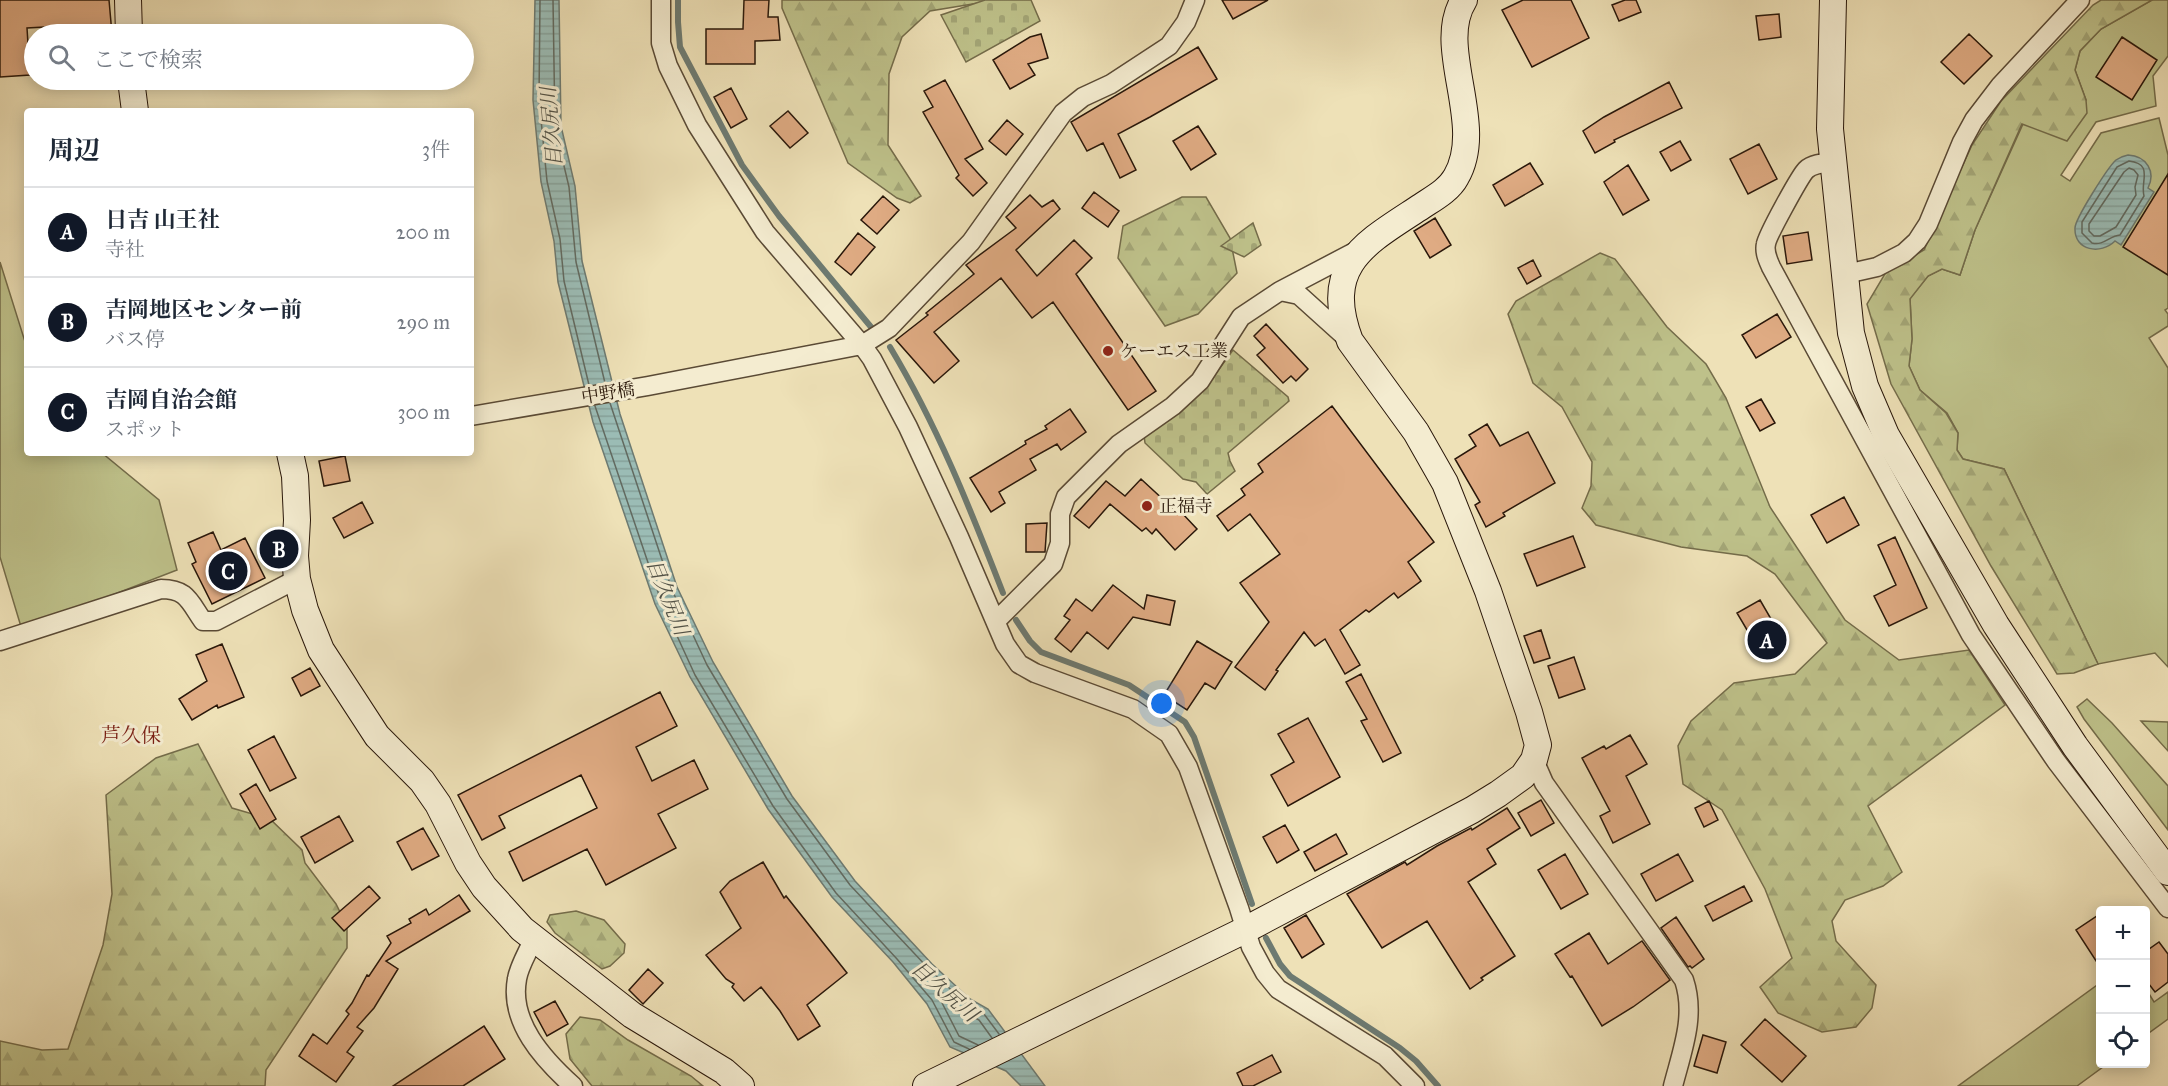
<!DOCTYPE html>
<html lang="ja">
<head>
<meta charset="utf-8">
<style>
	:root { --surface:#fff; --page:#f6f6f7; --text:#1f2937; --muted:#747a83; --line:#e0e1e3; --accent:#111827 }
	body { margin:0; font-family:"IM FELL Great Primer","Noto Serif JP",serif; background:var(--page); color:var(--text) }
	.controls { position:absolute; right:18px; bottom:18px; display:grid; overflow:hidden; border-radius:6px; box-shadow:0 3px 15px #0003 }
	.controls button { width:54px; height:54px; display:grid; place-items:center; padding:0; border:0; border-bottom:2px solid var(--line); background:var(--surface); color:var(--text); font:30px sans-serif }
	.you { position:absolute; left:1162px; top:704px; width:21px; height:21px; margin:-15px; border:4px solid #fff; border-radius:50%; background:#1a73e8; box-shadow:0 0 0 9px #1a73e833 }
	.badge { display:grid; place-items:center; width:39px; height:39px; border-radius:50%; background:var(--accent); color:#fff; font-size:20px; font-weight:700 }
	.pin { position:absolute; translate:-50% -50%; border:3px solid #fff; box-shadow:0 2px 6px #0006 }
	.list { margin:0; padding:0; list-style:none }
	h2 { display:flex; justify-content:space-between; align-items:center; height:78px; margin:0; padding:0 24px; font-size:26px }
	h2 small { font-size:20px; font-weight:400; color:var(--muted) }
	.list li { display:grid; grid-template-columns:39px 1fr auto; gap:18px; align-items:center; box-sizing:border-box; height:90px; padding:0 24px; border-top:2px solid var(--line) }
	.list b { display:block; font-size:22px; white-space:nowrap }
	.list p { margin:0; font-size:20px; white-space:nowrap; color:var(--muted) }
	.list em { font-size:20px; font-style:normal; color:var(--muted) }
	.icon { flex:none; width:33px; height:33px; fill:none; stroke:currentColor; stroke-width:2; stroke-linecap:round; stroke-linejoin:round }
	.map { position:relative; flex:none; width:2168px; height:1086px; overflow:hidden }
	.search { position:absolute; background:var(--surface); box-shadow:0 3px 15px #0003; left:24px; top:24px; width:450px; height:66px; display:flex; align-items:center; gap:15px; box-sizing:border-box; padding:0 21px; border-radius:33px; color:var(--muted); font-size:22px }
	.panel { position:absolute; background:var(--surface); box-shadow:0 3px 15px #0003; left:24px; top:108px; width:450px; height:348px; border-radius:6px }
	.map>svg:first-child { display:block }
	.grass { fill:#bec18a; stroke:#746c4a; stroke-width:1.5 }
	.forest { fill:url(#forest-firs); stroke:#746c4a; stroke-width:1.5 }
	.cemetery { fill:url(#cemetery-stones); stroke:#746c4a; stroke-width:1.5 }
	.water { fill:url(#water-rules); stroke:#6d7a71; stroke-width:1.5 }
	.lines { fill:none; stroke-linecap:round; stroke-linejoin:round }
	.shore { stroke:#626a60; stroke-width:1.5 }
	.stream { stroke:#6d7a71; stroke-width:6 }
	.building { fill:#dfab83; stroke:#29170a; stroke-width:1.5 }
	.street-casing { stroke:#5a4a35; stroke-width:21 }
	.secondary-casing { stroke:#29170a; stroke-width:28 }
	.street { stroke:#f4ecd0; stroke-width:18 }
	.secondary { stroke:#f4ecd0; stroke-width:26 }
	.poi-dot { fill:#8f2418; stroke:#f4ecd0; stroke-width:2 }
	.labels { text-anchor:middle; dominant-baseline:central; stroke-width:6; stroke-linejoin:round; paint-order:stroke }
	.poi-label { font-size:18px; fill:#29170a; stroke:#f4ecd0; text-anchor:start }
	.street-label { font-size:18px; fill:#29170a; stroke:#f4ecd0 }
	.water-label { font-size:20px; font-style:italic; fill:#515146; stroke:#f4ecd0 }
	.neighbourhood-label { font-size:20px; fill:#7a1f14; stroke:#f4ecd0 }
</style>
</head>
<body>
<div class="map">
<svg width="2168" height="1086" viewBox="0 0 2168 1086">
	<defs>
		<pattern id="forest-firs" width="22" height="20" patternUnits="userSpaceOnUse" patternTransform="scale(1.5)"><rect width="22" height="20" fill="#bec18a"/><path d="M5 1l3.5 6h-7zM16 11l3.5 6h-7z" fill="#a3a576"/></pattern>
		<pattern id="cemetery-stones" width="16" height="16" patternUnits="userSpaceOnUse" patternTransform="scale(1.5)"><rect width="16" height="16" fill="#bec18a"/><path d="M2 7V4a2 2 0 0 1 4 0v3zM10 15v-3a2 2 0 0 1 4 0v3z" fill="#a3a576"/></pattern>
		<pattern id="water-rules" width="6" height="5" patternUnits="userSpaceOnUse" patternTransform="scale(1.5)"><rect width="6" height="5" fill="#9bbcb5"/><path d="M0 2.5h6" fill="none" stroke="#86a19a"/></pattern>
	</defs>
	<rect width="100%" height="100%" fill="#eee1b7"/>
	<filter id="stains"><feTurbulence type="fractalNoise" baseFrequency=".00333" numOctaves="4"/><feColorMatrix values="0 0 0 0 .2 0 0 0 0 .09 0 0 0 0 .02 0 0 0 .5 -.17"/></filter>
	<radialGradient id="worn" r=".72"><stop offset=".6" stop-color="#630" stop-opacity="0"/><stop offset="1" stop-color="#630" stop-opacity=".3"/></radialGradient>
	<path class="grass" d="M 2152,0 L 2168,0 L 2168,56 L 2153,76 L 2156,106 L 2096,122 L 2061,175 L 2070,181 L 2101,133 L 2159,118 L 2168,155 L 2168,308 L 2165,310 L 2168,314 L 2168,326 L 2149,338 L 2168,368 L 2168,667 L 2155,653 L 2098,664 L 2004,469 L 1963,459 L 1957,450 L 1958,433 L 1947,413 L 1920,390 L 1909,366 L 1912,339 L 1910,298 L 1928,276 L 1942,269 L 1960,275 L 1975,230 L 2023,124 L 2086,100 L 2075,70 L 2080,51 L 2101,29 Z
		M 0,262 L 27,348 L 27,453 L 102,453 L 159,500 L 177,570 L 22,630 L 0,557 Z
		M 2087,699 L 2112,723 L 2168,786 L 2168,830 L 2084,719 L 2077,707 Z
		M 2141,721 L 2168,722 L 2168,751 Z
		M 2100,983 L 2100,1064 L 2107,1064 L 2077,1086 L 1958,1086 Z
		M 2146,989 L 2154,1002 L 2168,992 L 2168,1019 L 2146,1035 Z"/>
	<path class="forest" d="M 782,0 L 997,0 L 930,11 L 902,37 L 889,74 L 888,145 L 921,196 L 910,203 L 897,198 L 848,163 L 782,8 Z
		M 2101,0 L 2152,0 L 2101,29 L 2080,51 L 2075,70 L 2086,100 L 2087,113 L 2067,141 L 2022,124 L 1975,230 L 1960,275 L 1942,269 L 1928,276 L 1910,299 L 1912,339 L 1909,366 L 1920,390 L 1946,413 L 1958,433 L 1957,450 L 1963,459 L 2004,469 L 2098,664 L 2074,673 L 2057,674 L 1991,566 L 1891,384 L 1867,304 L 1886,272 L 1924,250 L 1972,145 L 2001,101 L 2093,5 Z
		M 1182,197 L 1206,197 L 1230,238 L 1237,273 L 1198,314 L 1165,326 L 1118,258 L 1123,226 Z
		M 1600,253 L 1615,259 L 1667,327 L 1706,364 L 1726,398 L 1770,507 L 1845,620 L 1899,660 L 1969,650 L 2005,705 L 1868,806 L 1902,872 L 1883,886 L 1845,900 L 1832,921 L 1836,941 L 1876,985 L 1872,1008 L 1856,1027 L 1822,1032 L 1778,1013 L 1760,987 L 1792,958 L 1765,889 L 1722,810 L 1683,784 L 1678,746 L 1691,721 L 1734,683 L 1795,674 L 1827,643 L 1775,574 L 1747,556 L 1681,547 L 1596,525 L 1582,508 L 1591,486 L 1592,462 L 1562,407 L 1533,383 L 1508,314 L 1516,301 Z
		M 198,744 L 232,808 L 270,819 L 302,850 L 305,863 L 336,904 L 347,926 L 347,948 L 266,1070 L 265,1086 L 0,1086 L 0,1041 L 42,1050 L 68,1049 L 103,945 L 112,894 L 106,795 L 156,758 Z
		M 576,911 L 604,920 L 625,944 L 624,953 L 610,966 L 602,969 L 555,933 L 547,922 L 550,915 Z
		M 580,1017 L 600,1020 L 628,1040 L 691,1076 L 703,1086 L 592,1086 L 570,1059 L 566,1034 Z"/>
	<path class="cemetery" d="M 985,0 L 1031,0 L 1040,21 L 966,62 L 941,15 Z
		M 1253,223 L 1261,245 L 1244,257 L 1221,246 Z
		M 1233,350 L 1288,397 L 1289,401 L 1228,453 L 1230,461 L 1235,471 L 1207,494 L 1196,482 L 1183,479 L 1145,443 L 1144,435 L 1206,387 Z"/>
	<path class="water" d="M 535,0 L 559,0 L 561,126 L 575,186 L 582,261 L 620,414 L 677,587 L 713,662 L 792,796 L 855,881 L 932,964 L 970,999 L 988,1009 L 1045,1086 L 1021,1086 L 1006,1071 L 950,1047 L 927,1004 L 893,962 L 832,897 L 768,809 L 690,677 L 655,604 L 593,422 L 558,282 L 554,241 L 541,182 L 533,100 Z
		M 2128,155 C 2147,156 2156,172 2148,188 L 2154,192 L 2121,245 L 2115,241 C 2101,255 2074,251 2075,228 C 2075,219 2108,167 2116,160 C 2120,157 2123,156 2128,155 Z"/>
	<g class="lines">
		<path class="shore" d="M 540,0 L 539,99 L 547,181 L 560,239 L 564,281 L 589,385
			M 553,0 L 555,128 L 569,187 L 576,262 L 605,383
			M 2129,161 C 2154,164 2140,181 2144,196 L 2120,235 C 2109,236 2104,246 2092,243 L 2082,233 L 2082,222 L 2117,167 Z
			M 2129,168 L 2134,170 L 2138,175 L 2135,187 L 2136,195 L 2116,227 L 2100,236 L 2094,236 L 2089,231 L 2089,224 L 2124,172 Z
			M 610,403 L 672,590 L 707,665 L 787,799 L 850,885 L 928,968 L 966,1004 L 984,1014 L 999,1034
			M 595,406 L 661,601 L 695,675 L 773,806 L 836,893 L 897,959 L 932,1000 L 954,1042 L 969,1049
			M 978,1045 L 959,1036 L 939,997 L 940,993 L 943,993 L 961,1010 L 979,1020 L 992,1038"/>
		<path class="stream" d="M 678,0 L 678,22 L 680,47 L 742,165 L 779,216 L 871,327
			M 890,347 C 937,425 970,508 1003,593
			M 1016,620 L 1030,641 L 1041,652 L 1129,685 L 1185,722 L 1194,737 L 1252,904
			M 1266,938 L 1280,964 L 1290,976 L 1400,1048 L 1416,1061 L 1438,1086"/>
	</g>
	<path class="building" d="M 0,0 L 109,0 L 112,34 L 81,34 L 81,25 L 27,28 L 30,75 L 0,77 Z
		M 744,0 L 769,0 L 768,17 L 778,17 L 780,40 L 755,41 L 755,64 L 706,64 L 706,29 L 743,29 Z
		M 1222,0 L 1268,0 L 1233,19 Z
		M 1523,0 L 1571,0 L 1589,38 L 1532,67 L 1502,10 Z
		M 1625,0 L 1636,0 L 1641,12 L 1619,21 L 1612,5 Z
		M 1779,14 L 1781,37 L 1759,40 L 1756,16 Z
		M 1041,34 L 1048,58 L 1028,64 L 1035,75 L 1010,89 L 993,60 L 1030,37 Z
		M 1969,34 L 1992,56 L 1964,84 L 1941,62 Z
		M 2122,37 L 2157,60 L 2132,100 L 2096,77 Z
		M 1198,47 L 1217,79 L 1150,117 L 1118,134 L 1136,170 L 1120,178 L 1103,143 L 1087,151 L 1071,122 Z
		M 945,80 L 983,149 L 965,159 L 987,183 L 973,196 L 956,178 L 959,175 L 923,112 L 933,107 L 924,91 Z
		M 1669,82 L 1682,108 L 1614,140 L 1615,142 L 1595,153 L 1583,131 L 1604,117 Z
		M 731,88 L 747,119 L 731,128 L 714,97 Z
		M 788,111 L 808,133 L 790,148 L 770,126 Z
		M 1007,120 L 1023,134 L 1006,155 L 989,141 Z
		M 1198,126 L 1216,154 L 1191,170 L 1173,141 Z
		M 1680,141 L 1691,160 L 1671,171 L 1660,152 Z
		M 1759,144 L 1777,179 L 1748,194 L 1730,159 Z
		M 1530,163 L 1543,184 L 1505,206 L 1493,185 Z
		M 1628,165 L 1649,200 L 1623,215 L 1604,182 Z
		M 2168,174 L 2168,275 L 2123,247 Z
		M 1094,192 L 1119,211 L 1108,227 L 1082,208 Z
		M 1030,195 L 1042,207 L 1053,200 L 1060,209 L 1016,250 L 1037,276 L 1074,240 L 1092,258 L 1076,274 L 1156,391 L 1128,410 L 1053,302 L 1032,318 L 1001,278 L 934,332 L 959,361 L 934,383 L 896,340 L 928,315 L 926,313 L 974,274 L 966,265 L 1016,228 L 1006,217 Z
		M 883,196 L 899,210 L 877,234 L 861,220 Z
		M 1435,218 L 1451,245 L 1430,258 L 1414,231 Z
		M 1808,232 L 1812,260 L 1787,264 L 1783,236 Z
		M 858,233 L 875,247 L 851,275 L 835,262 Z
		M 1533,260 L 1541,276 L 1527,284 L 1518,268 Z
		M 1777,314 L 1791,337 L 1756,358 L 1742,335 Z
		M 1266,324 L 1308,369 L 1296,381 L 1291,376 L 1283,383 L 1257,355 L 1265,348 L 1254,336 Z
		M 1761,399 L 1775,423 L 1760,431 L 1746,407 Z
		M 1332,406 L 1434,542 L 1408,562 L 1421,581 L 1398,598 L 1394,593 L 1369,612 L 1366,610 L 1340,630 L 1360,665 L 1345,674 L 1325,639 L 1315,646 L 1304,632 L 1276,670 L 1278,671 L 1265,690 L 1235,667 L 1269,622 L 1240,583 L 1280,554 L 1250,514 L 1228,531 L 1217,516 L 1245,495 L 1241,489 L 1263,472 L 1258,464 Z
		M 1070,409 L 1086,432 L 1061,450 L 1057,444 L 1030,459 L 1036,470 L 999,492 L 1005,503 L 991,512 L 970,478 L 1026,444 L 1025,441 L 1047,429 L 1045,426 Z
		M 1487,424 L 1500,446 L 1528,432 L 1555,483 L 1503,513 L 1505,516 L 1486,527 L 1475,505 L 1480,502 L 1455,459 L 1476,446 L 1469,435 Z
		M 345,456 L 350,481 L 324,486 L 319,461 Z
		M 1141,479 L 1180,515 L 1182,513 L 1197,529 L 1175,550 L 1156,529 L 1152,534 L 1146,528 L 1142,531 L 1110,504 L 1089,528 L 1074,516 L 1106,481 L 1125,496 Z
		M 1844,497 L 1859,525 L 1827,543 L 1811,515 Z
		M 362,502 L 373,523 L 344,538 L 333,518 Z
		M 1047,523 L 1045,552 L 1026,552 L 1026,524 Z
		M 213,532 L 221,550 L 245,538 L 265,578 L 212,604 L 192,564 L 196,562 L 188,543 Z
		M 1573,536 L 1585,567 L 1537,586 L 1524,554 Z
		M 1895,537 L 1927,608 L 1889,626 L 1874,596 L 1896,585 L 1878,545 Z
		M 1113,585 L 1144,609 L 1147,595 L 1175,601 L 1170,625 L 1133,617 L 1108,649 L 1087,632 L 1071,652 L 1055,639 L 1070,620 L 1064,616 L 1076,599 L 1092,611 Z
		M 1760,600 L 1785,643 L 1763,657 L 1737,613 Z
		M 1541,630 L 1550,658 L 1534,663 L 1524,636 Z
		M 1197,641 L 1232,662 L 1215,689 L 1205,683 L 1187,710 L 1164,695 Z
		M 222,644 L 244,697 L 218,708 L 217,705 L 192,720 L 179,699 L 207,681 L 196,655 Z
		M 1574,657 L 1585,689 L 1559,698 L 1548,666 Z
		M 310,668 L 320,686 L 301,696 L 292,678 Z
		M 1361,674 L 1401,753 L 1383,762 L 1361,721 L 1367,719 L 1346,682 Z
		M 660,692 L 677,726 L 636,747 L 652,781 L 694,760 L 708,789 L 658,814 L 676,848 L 606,885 L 587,849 L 523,881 L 509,852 L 597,808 L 581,775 L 499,816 L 505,828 L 482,840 L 458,795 Z
		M 1308,718 L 1340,777 L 1288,806 L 1271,775 L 1294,762 L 1278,734 Z
		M 1630,735 L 1647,764 L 1626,776 L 1650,824 L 1613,843 L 1600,816 L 1610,811 L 1582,758 L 1604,746 L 1606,749 Z
		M 274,736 L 296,778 L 270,791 L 248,750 Z
		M 256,784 L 276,819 L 260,829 L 240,794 Z
		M 1541,800 L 1554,823 L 1531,836 L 1518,813 Z
		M 1709,801 L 1718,820 L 1704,827 L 1695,808 Z
		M 1507,808 L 1520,828 L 1487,849 L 1496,864 L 1468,882 L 1515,956 L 1481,978 L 1483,980 L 1470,989 L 1427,921 L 1382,948 L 1347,894 L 1405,862 L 1407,865 L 1437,846 L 1471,828 L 1472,830 Z
		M 339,816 L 353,841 L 315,863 L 301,837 Z
		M 1285,825 L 1299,850 L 1277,863 L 1263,837 Z
		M 423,828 L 439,856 L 412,870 L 397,842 Z
		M 1336,834 L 1347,854 L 1315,871 L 1304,852 Z
		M 1565,854 L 1588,894 L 1561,909 L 1538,870 Z
		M 1678,854 L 1693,881 L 1656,901 L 1641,874 Z
		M 763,862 L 784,898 L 786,896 L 847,973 L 807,1005 L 820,1026 L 798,1040 L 780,1011 L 761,987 L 744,1001 L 732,987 L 734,984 L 726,979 L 706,955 L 741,928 L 720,892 L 730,881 Z
		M 369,886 L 380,898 L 344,931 L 332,918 Z
		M 1744,886 L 1752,901 L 1713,921 L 1705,906 Z
		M 459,895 L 470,911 L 386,961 L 398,969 L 374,1008 L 357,1027 L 363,1031 L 347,1052 L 354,1057 L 336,1082 L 299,1056 L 313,1034 L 327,1044 L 349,1014 L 346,1011 L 352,1003 L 367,975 L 369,976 L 391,943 L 387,936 L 411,923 L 409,919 L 426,909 L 429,915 Z
		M 2100,914 L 2100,967 L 2076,930 Z
		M 1306,915 L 1324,944 L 1302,958 L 1284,928 Z
		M 1676,917 L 1704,959 L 1692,968 L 1690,966 L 1688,967 L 1661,928 Z
		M 1589,933 L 1608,964 L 1642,941 L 1670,980 L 1633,1007 L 1602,1026 L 1572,976 L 1570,977 L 1555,954 Z
		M 2159,942 L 2168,954 L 2168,982 L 2155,992 L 2145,979 L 2145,952 Z
		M 648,969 L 663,983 L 643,1004 L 629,990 Z
		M 555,1001 L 568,1024 L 547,1036 L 534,1012 Z
		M 1765,1019 L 1806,1056 L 1782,1082 L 1741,1045 Z
		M 484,1026 L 505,1059 L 463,1086 L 393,1086 Z
		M 1703,1035 L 1726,1042 L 1717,1073 L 1694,1066 Z
		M 1272,1055 L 1281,1072 L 1253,1086 L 1243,1086 L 1237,1073 Z"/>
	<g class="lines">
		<defs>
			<path id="street" d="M 661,0 L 661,43 L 668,66 L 697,125 L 765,232 L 862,345 L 872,359 L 908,427 L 959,537 L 1005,644 L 1019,664 L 1035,673 L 1133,709 L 1169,734 L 1188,767 L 1239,908 L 1251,947 L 1265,973 L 1278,989 L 1385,1056 L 1415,1086
				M 1833,162 C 1824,163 1812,164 1806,170 C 1800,176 1767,236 1766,244 C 1764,252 1768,260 1771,267 L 1971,635 L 2056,761 L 2168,908
				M 1846,274 L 1877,267 L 1904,253 L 1917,241 L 1928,224 L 1962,142 L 1974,120 L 2000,86 L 2080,0
				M 1280,291 L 1299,295 L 1350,341
				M 471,416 L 648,386 L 862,345 L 889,328 L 971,242 L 1063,113 L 1083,97 L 1111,84 L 1169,46 L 1186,22 L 1195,0
				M 996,621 L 1053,564 L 1060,543 L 1060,514 L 1066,497 L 1119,444 L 1173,406 L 1200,381 L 1241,317 L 1280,291 L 1360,249
				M 0,641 L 161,589 C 187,589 189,601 203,621 L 216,621 L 297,579
				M 1534,760 L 1544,783 L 1684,980 C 1696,1016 1682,1051 1673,1086
				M 533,940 C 528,952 519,966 517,979 C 509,1022 543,1059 573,1086"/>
			<path id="secondary" d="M 128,0 L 129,34
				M 1833,0 L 1830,129 L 1851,333 L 1865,386 L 1886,435 L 1996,625 L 2075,746 L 2168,872
				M 131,80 L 135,111
				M 290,453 L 295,476 L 297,520 L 295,556 L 297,579 L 305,610 L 321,650 L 377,736 L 422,781 L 438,804 L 468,863 L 484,887 L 522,929 L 632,1015 L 724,1071 L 741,1086
				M 926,1086 L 1245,930 L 1472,810 L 1498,794 L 1523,776 L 1534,760 L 1538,745 L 1529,712 L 1488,591 L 1445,483 L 1416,432 L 1350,341 C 1321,264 1366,243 1422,206 C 1434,198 1449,190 1456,177 C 1487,124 1434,47 1464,0"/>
		</defs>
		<use href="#street" class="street-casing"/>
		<use href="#secondary" class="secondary-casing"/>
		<use href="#street" class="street"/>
		<use href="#secondary" class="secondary"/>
	</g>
	<g class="poi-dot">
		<circle cx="1108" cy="351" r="6"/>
		<circle cx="1147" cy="506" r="6"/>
	</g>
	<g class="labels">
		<g class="poi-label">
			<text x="1120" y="351">ケーエス工業</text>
			<text x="1159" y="506">正福寺</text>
		</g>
		<g class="street-label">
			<text transform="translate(608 393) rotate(-9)">中野橋</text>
		</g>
		<g class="water-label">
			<text transform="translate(551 127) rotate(-95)">目久尻川</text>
			<text transform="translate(668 597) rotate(68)">目久尻川</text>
			<text transform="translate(945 991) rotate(41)">目久尻川</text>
		</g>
		<g class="neighbourhood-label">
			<text x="131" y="735">芦久保</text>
		</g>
	</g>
	<rect width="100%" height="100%" filter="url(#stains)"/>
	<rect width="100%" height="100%" fill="url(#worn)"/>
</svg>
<div class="controls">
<button>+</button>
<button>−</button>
<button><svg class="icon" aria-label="locate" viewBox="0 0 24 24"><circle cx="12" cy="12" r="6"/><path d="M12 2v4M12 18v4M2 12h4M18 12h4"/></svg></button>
</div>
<div class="you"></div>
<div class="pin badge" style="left:1767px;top:640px">A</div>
<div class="pin badge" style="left:279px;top:549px">B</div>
<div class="pin badge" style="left:228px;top:571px">C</div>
<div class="search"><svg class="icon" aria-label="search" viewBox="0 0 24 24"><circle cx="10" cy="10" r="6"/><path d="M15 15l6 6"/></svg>ここで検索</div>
<section class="panel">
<h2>周辺<small>3件</small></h2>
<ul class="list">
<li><span class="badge">A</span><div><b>日吉 山王社</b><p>寺社</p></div><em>200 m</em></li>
<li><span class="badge">B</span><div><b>吉岡地区センター前</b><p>バス停</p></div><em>290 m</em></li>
<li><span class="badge">C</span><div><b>吉岡自治会館</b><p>スポット</p></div><em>300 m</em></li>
</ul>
</section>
</div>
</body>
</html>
